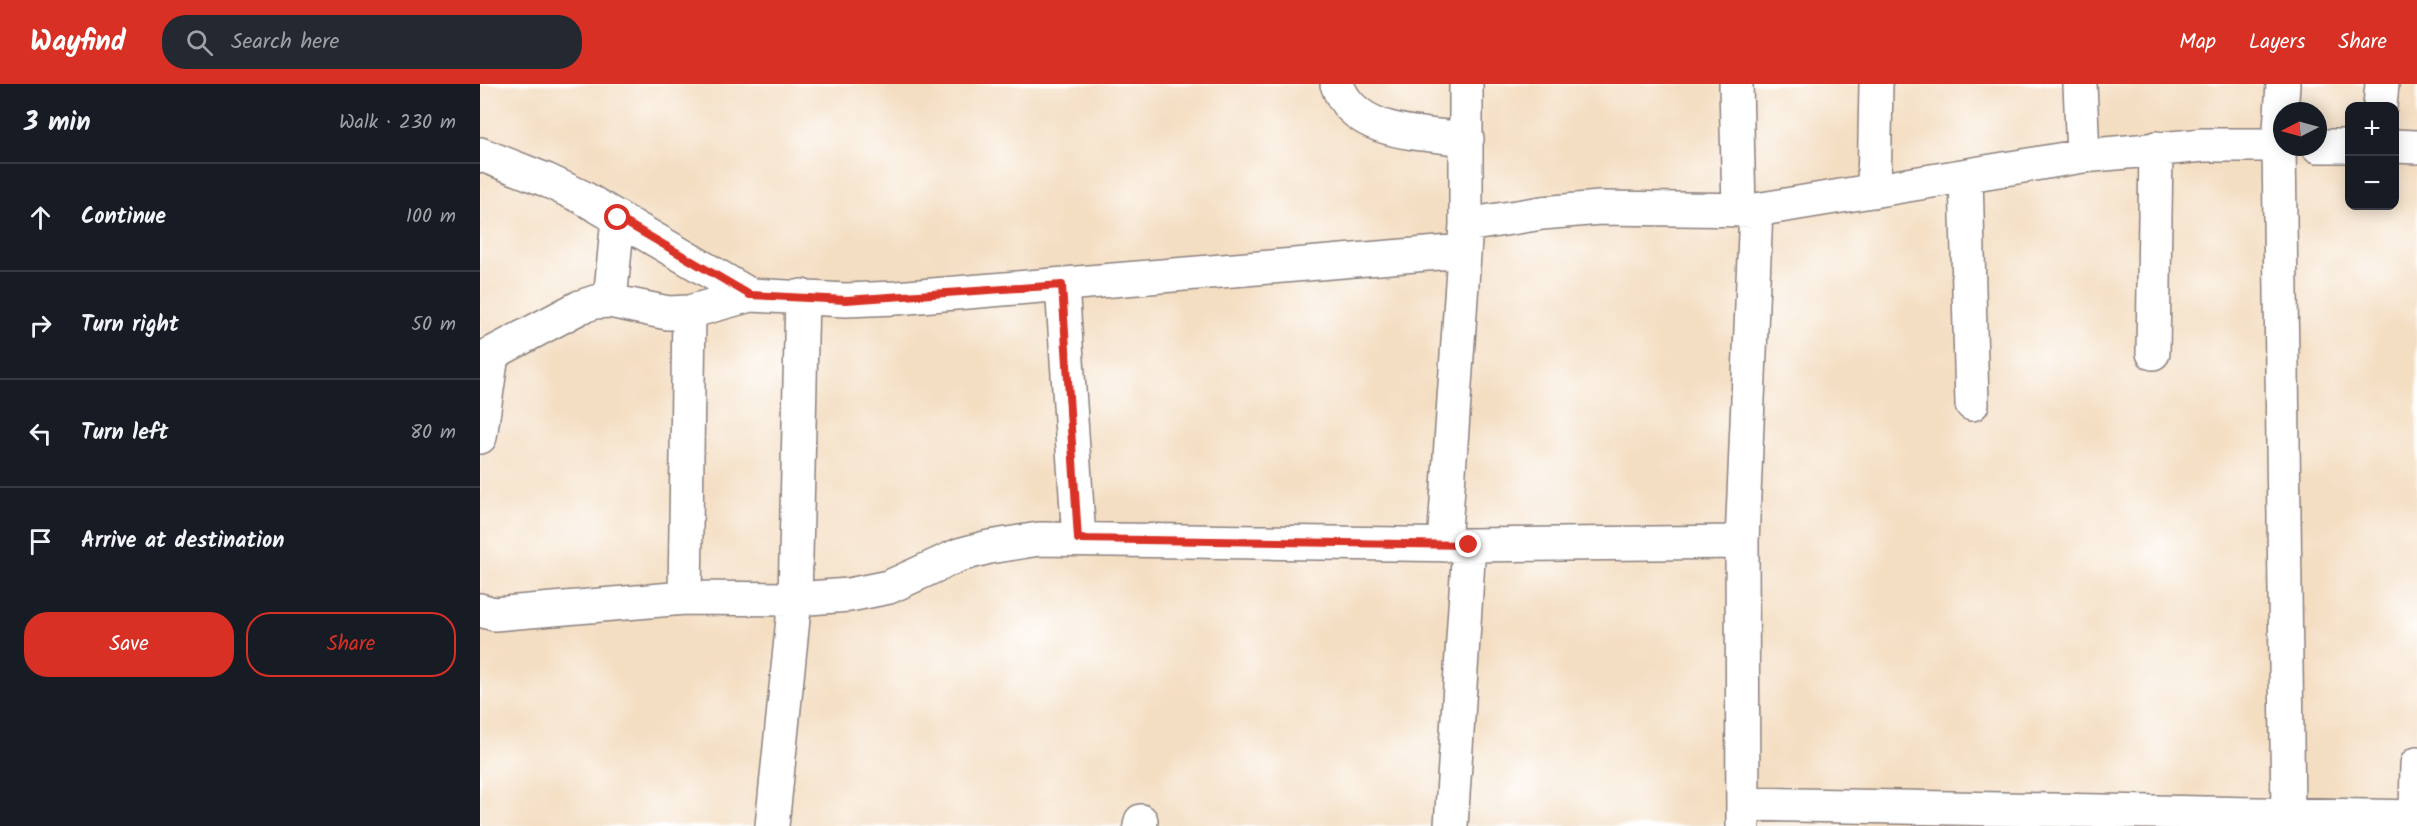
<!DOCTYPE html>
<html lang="en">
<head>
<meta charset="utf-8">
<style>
	:root { --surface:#171b24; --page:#242831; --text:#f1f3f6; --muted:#9ea1a6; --line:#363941; --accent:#d93025 }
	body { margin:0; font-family:Kalam,sans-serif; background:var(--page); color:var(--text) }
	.controls { position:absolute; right:18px; top:18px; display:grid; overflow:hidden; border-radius:12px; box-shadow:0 3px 15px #0003 }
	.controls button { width:54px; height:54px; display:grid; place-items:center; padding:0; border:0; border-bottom:2px solid var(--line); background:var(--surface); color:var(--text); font:30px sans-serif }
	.compass { position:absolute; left:1793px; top:18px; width:54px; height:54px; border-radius:50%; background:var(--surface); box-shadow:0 3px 15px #0003; rotate:264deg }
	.stop { position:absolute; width:18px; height:18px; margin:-14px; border:4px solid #d93025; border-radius:50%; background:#fff }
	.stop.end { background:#d93025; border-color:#fff; box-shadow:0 2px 6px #0008 }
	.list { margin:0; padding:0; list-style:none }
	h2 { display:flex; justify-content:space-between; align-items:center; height:78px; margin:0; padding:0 24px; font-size:26px }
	h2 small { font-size:20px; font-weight:400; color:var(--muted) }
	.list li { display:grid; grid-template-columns:39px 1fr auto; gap:18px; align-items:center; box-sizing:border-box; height:108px; padding:0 24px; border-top:2px solid var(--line) }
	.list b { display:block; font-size:22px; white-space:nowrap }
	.list em { font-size:20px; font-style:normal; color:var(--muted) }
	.actions { display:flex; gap:12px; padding:18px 24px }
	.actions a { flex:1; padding:14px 0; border:2px solid var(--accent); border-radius:24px; text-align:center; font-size:21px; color:var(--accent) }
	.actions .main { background:var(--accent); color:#fff }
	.icon { flex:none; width:33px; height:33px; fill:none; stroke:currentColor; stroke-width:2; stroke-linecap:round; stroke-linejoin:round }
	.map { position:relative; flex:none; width:1937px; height:742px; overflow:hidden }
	header { display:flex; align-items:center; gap:36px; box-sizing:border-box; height:84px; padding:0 30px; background:var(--accent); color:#fff }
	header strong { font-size:28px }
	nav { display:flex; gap:33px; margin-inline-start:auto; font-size:21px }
	.search { width:420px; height:54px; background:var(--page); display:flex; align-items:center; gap:15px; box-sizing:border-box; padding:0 21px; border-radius:24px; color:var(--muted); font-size:22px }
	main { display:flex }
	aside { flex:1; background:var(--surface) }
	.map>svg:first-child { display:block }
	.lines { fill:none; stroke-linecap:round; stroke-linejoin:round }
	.minor-casing { stroke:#8b807e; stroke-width:36 }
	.minor { stroke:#fff; stroke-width:33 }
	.route { stroke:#d93025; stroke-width:8 }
</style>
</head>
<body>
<header>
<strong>Wayfind</strong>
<div class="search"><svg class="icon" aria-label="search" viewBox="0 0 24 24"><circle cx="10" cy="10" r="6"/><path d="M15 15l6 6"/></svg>Search here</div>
<nav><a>Map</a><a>Layers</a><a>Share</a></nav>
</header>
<main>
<aside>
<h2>3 min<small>Walk · 230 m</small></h2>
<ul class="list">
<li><svg class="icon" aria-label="ahead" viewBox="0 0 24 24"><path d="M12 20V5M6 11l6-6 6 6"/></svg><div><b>Continue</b></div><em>100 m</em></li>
<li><svg class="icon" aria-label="right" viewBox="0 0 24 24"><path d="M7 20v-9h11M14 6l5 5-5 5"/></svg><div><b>Turn right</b></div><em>50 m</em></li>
<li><svg class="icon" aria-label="left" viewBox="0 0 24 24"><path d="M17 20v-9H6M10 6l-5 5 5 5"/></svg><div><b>Turn left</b></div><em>80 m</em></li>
<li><svg class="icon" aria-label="arrive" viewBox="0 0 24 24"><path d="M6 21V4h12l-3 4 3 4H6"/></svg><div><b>Arrive at destination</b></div></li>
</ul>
<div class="actions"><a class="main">Save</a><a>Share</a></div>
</aside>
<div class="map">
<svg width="1937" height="742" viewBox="0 0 1937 742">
	<rect width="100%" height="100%" fill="#fff"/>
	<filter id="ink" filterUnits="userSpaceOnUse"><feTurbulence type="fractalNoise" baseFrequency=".0167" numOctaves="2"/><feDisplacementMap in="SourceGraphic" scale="12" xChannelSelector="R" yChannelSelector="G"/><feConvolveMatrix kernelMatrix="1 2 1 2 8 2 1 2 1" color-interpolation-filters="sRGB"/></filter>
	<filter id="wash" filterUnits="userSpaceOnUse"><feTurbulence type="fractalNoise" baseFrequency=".008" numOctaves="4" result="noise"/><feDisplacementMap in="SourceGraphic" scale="24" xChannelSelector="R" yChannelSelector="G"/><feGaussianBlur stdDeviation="1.35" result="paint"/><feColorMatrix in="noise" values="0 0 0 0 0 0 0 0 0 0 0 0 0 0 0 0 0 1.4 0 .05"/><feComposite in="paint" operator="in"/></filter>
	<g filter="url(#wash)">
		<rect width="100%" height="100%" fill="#f4dec2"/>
	</g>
	<g filter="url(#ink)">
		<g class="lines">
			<defs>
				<path id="minor" d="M 857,0 C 874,52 943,49 987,55
					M 1256,0 L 1259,125
					M 1600,0 L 1603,72
					M 1803,0 L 1799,61 L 1808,729
					M 1900,22 L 1902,0
					M 1838,62 L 1870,62
					M 1914,62 L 1937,63
					M 0,70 L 66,96 L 102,113 L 270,211
					M 1486,92 L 1492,320
					M 1394,107 L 1396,0
					M 986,141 L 1062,129 L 1120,124 L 1276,126
					M 582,201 L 599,455
					M 130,217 L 138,134
					M 1673,269 L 1676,64
					M 0,276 L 100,223 L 115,218 L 130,217 L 188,229 L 209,228 L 270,211 L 366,216 L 416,214 L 983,167
					M 0,353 L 12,271
					M 964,461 L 986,141 L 986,0
					M 205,514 L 209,228
					M 0,526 L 14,530 L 205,514 L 315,515 L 369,511 L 409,503 L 479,471 L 509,463 L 559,455 L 989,461 L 1262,458
					M 1265,720 L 1937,733
					M 1936,733 L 1937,680
					M 292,742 L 315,515 L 322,212
					M 660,742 L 661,737
					M 971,742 L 989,461
					M 1263,742 L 1262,458 L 1276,126 L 1603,72 L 1724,61 L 1802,61"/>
			</defs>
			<use href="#minor" class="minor-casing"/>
			<use href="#minor" class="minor"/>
		</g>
	</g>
	<g class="lines" filter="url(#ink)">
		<path class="route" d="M 138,134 L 270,211 L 366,216 L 582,201 L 598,455 L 989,461"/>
	</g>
</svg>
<div class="controls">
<button>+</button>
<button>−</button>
</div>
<svg class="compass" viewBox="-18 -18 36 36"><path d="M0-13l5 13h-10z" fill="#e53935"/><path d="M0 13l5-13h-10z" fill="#9ea1a6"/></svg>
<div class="stop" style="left:138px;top:134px"></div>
<div class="stop end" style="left:989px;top:461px"></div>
</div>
</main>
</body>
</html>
